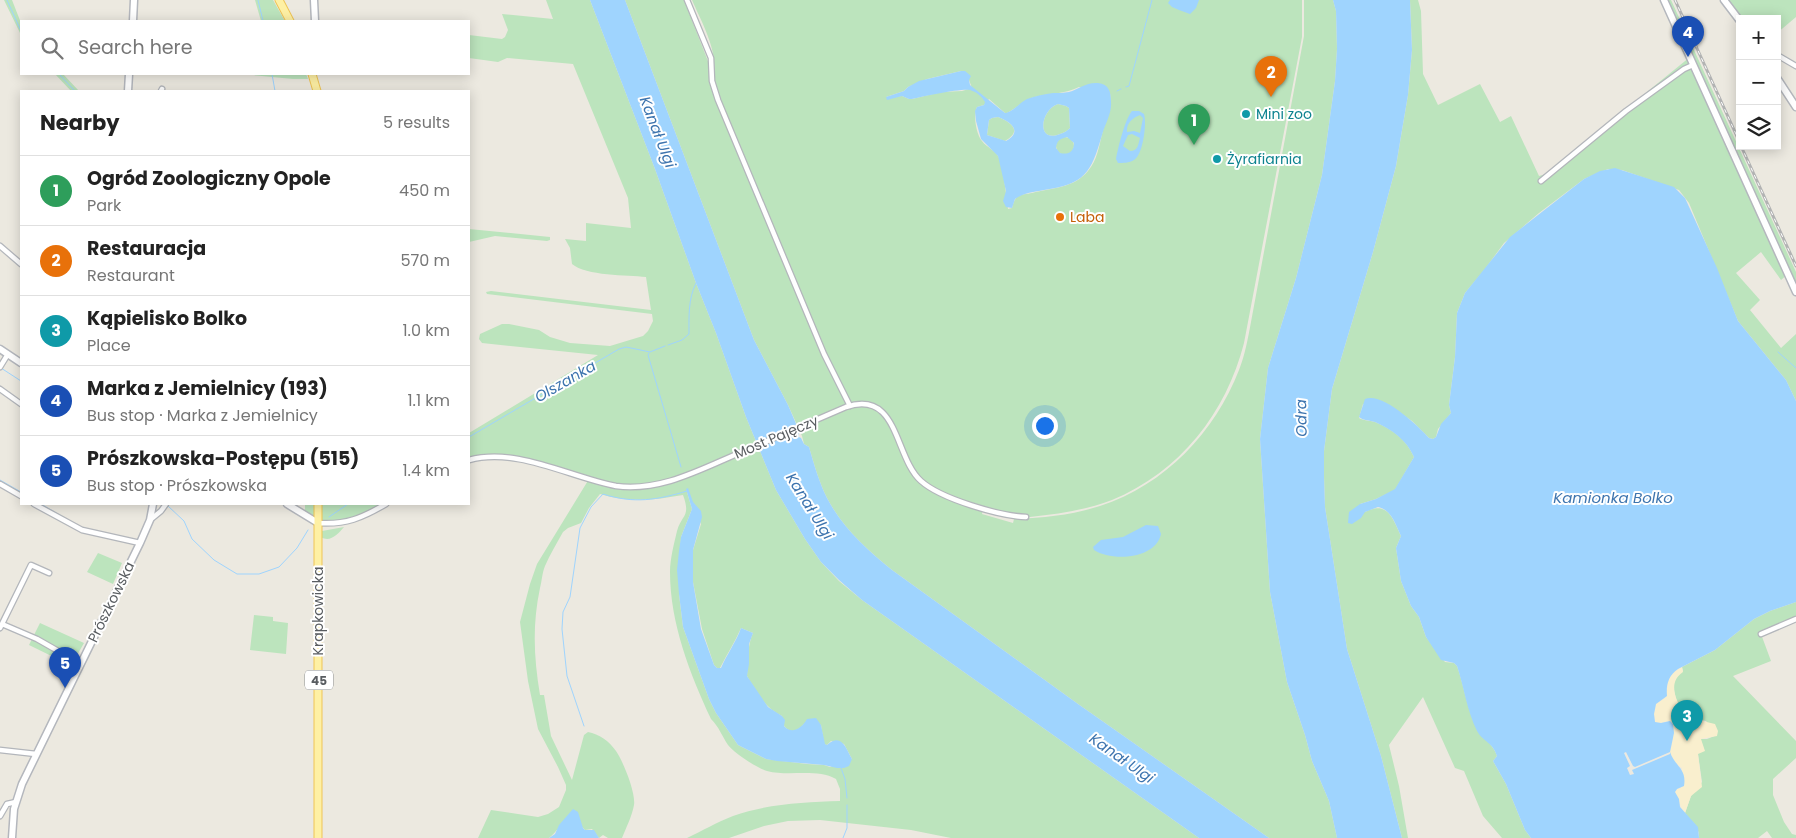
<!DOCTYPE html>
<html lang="en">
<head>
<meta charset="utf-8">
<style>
	:root { --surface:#fff; --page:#f2f2f2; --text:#222; --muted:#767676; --line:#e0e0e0; --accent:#1a73e8 }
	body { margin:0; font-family:Poppins,sans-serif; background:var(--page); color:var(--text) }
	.controls { position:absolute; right:15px; top:15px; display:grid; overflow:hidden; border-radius:0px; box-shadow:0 2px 12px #0003 }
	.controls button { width:45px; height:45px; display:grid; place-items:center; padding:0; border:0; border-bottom:1px solid var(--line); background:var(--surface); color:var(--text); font:25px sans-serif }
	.you { position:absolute; left:1044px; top:425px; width:18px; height:18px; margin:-12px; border:4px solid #fff; border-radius:50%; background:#1a73e8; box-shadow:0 0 0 8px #1a73e833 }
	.badge { display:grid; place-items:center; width:32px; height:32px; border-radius:50%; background:var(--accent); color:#fff; font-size:16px; font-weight:700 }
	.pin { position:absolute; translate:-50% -41px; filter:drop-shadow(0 1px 2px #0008) }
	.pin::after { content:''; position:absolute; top:26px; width:18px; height:15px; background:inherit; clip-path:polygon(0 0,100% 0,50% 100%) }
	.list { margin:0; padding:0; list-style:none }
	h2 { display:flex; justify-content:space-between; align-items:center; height:65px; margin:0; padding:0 20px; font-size:21px }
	h2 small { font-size:16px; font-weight:400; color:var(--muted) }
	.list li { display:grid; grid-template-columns:32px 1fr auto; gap:15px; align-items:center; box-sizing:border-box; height:70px; padding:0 20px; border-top:1px solid var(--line) }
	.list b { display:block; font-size:19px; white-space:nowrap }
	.list p { margin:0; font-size:16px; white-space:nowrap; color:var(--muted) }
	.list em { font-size:16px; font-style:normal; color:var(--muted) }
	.icon { flex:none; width:28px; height:28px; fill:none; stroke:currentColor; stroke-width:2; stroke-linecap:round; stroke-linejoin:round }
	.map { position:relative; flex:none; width:1796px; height:838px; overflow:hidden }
	.search { position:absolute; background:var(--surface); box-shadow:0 2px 12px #0003; left:20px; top:20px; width:450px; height:55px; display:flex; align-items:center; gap:12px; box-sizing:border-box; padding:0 18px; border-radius:0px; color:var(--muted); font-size:19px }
	.panel { position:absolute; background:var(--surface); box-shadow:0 2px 12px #0003; left:20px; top:90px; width:450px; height:415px; border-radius:0px }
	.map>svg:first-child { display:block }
	.green { fill:#bce4bd; fill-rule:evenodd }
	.sand { fill:#f9efce }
	.water { fill:#9fd4fe; fill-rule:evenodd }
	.pier { fill:#ece9e0 }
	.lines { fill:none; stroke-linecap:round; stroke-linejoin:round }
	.stream { stroke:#9fd4fe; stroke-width:1 }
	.street-casing { stroke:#b3b6bb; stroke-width:7 }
	.secondary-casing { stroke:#b4b7bd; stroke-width:9 }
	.primary-casing { stroke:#efc556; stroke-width:9 }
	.street { stroke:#fff; stroke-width:4.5 }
	.secondary { stroke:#fff; stroke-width:6 }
	.primary { stroke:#fef0a4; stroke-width:7 }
	.rail-casing { stroke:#b2b3b3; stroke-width:3 }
	.rail { stroke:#fff; stroke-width:1; stroke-dasharray:4; stroke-linecap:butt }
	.culture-dot { fill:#0f9aa8; stroke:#fff; stroke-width:2 }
	.food-dot { fill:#e8710a; stroke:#fff; stroke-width:2 }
	.labels { text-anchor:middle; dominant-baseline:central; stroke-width:4; stroke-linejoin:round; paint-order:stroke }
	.shield { fill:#fff; stroke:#8b8e90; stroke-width:1 }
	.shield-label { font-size:12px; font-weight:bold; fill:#595d61 }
	.culture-label { font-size:14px; fill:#0d838f; stroke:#fff; text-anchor:start }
	.food-label { font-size:14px; fill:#c56008; stroke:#fff; text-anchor:start }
	.street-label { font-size:14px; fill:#595d61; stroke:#fff }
	.water-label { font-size:15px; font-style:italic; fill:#3d74ae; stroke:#fff }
</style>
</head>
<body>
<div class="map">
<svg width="1796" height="838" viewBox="0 0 1796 838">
	<rect width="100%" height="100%" fill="#ece9e0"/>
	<path class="green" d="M 4,0 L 12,0 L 21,23 L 21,35 Z
		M 255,0 L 273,0 L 285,21 L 261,21 Z
		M 546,0 L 590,0 L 655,169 L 696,283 L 716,333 L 746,417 L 776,490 L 805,539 L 821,562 L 839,581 L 862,600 L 1199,838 L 951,838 L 911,830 L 820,820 L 788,821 L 764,826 L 729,838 L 687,838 C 702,831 717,822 733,816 C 767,804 804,802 840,801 L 840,789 L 836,779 C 816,768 789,777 767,771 C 757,768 734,753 728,745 C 722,736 719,727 711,719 C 690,674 670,623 670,572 C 670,559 674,544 677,531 C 682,514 691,517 683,495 C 655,500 629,503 600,494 L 589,508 L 581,523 L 568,528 L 563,532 C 557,543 550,554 545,566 C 542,573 542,581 540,588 C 532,626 534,658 540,695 L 544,695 L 551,736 L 572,780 L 584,735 L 588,732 C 599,734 609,741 616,751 C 623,761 636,793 634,805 C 632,816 626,828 622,838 L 608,838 L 603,835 L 599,838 L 592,829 L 585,830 L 570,814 C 562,822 556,833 549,838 L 478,838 L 491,810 L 538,817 L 548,814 L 559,807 L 566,790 L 566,785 L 558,767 L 538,729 L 528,681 L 520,622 L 530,584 L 537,564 L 589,479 L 509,457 L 469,460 L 469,433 L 598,355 L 482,343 L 479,339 L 480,334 L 502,324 L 509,324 L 539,330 L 550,337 L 570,343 L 610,346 L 643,336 L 648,331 L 653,321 L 652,314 L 487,294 L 486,292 L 491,291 L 651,310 L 646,277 C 627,275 586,276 572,264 L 570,248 L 565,239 L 586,241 L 586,223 L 631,228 L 628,198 L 573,64 L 507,58 L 498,62 L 469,58 L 469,35 L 502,39 L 505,37 L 508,30 L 502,14 L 553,19 ZM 686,489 L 701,524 L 693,550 L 693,582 L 702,629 L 714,665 L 717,668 L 720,668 C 727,654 735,642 741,628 L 753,633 C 747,646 748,662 747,676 C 756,692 765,708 782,716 C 783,720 783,726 786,728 C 794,736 803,726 808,719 L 821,725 L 824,744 L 827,745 L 831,741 L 844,744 L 852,759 L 830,767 L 824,765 L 807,764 L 766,759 L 738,745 L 716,713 L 709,699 L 683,627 L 679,594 L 681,537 L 692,509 Z
		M 625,0 L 684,0 L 713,74 C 719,52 701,21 692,0 L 1302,0 L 1302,37 L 1244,343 C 1226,413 1180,472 1112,500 C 1086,510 1058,514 1030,517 L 1024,516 L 1019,513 L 998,512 L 983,508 L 982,514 L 1013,523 L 1014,519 C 1043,518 1072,515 1100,506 C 1165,485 1215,432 1239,370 C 1245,355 1248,338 1251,322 L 1304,36 L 1304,0 L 1333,0 L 1336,11 L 1337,49 L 1335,81 L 1322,175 L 1296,278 L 1268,368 L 1260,439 L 1270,592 L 1287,682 L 1305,735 L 1312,761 L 1329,801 L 1337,838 L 1269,838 L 1078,704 L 892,570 C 867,550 842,527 827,498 C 819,482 814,464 809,447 L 804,444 L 802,436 L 788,405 L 754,340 ZM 961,71 L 969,80 L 972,88 L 962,91 L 941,92 L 912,99 L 909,99 L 902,96 L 886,97 L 904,91 L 908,87 L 927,79 ZM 1079,87 L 1110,93 C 1112,110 1106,119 1102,134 C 1099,147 1097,160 1088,171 C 1074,188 1052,188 1032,193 C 1027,194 1021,194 1017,197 C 1014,200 1013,204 1012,208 L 1008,209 C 1006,193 1004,173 999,158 C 996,150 987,148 982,141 C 976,134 973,115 977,107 L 984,105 L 989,99 L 1005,113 L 1007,113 C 1018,107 1024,100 1035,97 C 1050,93 1065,94 1079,87 Z
		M 1410,0 L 1418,0 L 1421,11 L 1423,74 L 1438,105 L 1480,84 L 1500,122 L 1511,116 L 1539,176 L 1546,174 L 1690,57 L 1664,0 L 1671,0 L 1796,272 L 1796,292 L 1788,274 L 1781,280 L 1761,252 L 1736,273 L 1760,300 L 1750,310 L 1781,348 L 1796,334 L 1796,401 L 1786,380 L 1738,321 L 1689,203 L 1679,190 L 1622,170 L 1608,169 L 1584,179 L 1539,213 L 1504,243 L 1485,269 L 1465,293 L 1457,313 L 1455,357 L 1449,405 L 1451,413 L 1438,429 L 1436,437 L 1433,439 L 1429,438 L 1412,421 L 1387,404 L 1363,404 L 1359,418 C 1364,421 1369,420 1375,422 C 1393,430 1406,439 1414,457 L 1395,490 L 1376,499 L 1360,504 L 1365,512 C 1388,500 1393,519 1401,536 L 1396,548 L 1401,581 L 1411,606 L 1419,617 L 1426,637 L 1445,662 L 1454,663 L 1457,666 C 1464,686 1467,708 1476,727 C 1482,739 1493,743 1497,756 L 1493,761 L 1506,784 L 1525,830 L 1531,838 L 1502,838 L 1483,816 L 1464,771 L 1455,768 L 1423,697 L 1389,745 L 1399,786 L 1408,838 L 1402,838 L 1381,756 L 1347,649 L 1325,507 L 1324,477 L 1324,451 L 1332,389 L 1373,252 L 1396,166 L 1401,136 L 1408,95 L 1412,50 Z
		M 1724,0 L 1796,0 L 1796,17 L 1777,33 L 1777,19 L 1740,19 Z
		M 55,74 L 63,74 L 79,91 L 71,91 Z
		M 242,74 L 306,74 L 308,79 L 293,79 Z
		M 1058,104 L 1066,106 L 1069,108 L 1070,128 C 1067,131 1064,133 1060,134 C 1036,144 1040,110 1058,104 Z
		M 998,117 C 1011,122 1023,131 1005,141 L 987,135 L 989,120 L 992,118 Z
		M1056 146a9 9 0 1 1 18 0a9 9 0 1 1-18 0Z
		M 469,229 L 550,237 L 550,240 L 547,241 L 495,236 L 469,242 Z
		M 305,504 L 386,504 L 357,519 L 318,523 L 305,512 Z
		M 344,527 C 338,534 330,543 321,537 L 322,531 Z
		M 98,553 L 122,563 L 113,584 L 87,572 Z
		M 1796,602 L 1796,619 L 1761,634 L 1771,661 L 1733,676 L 1796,741 L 1796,758 L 1773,779 L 1773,795 L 1784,822 L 1792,834 L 1796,835 L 1796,838 L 1772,838 L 1767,831 L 1758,838 L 1699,838 C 1700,827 1691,821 1685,813 L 1691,796 L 1702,782 L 1698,754 L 1701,739 L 1707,739 L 1717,735 L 1706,721 C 1697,719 1689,718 1683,712 C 1677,706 1672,688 1674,680 C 1676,676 1679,674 1683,671 L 1682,667 L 1715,650 L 1754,619 L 1770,611 Z
		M 254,615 L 273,617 L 273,621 L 288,623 L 286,654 L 250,650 Z
		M 40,623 L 84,643 L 76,657 L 81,664 L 78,669 L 29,645 Z"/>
	<path class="sand" d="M 1682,667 L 1683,672 C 1668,682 1675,699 1683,712 L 1689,713 L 1694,719 L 1715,724 L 1718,731 L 1717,736 L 1701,739 L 1705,751 L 1698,754 L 1702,787 L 1691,796 L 1685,813 C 1680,807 1678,799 1675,792 L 1677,789 L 1681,788 L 1682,768 L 1675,763 L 1670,752 L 1673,738 L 1672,722 C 1666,719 1661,725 1655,722 L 1654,714 L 1656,704 L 1665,698 C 1670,684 1664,676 1682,667 Z"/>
	<path class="water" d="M 590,0 L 625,0 L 754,340 L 788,405 L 800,433 L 798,434 L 799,437 L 801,438 L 804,444 L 809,447 C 814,464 819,482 827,498 C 842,527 867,550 892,570 L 1078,704 L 1269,838 L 1199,838 L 862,600 L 839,580 L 821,562 L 805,539 L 776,490 L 746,417 L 716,333 L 696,283 L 655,169 Z
		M 1170,0 L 1199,0 L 1196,8 L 1190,14 L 1179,10 L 1172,7 L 1168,3 Z
		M 1333,0 L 1410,0 L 1412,50 L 1408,95 L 1401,136 L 1396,166 L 1373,252 L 1332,389 L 1324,451 L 1324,477 L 1325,507 L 1347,649 L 1381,756 L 1402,838 L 1337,838 L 1329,801 L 1312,761 L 1305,735 L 1287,682 L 1270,592 L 1260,439 L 1268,368 L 1296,278 L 1322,175 L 1335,81 L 1337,49 L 1336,11 Z
		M 961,71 L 965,71 L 971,76 L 969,80 L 970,85 L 1005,113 C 1013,112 1019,103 1027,99 C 1035,96 1045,94 1053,93 C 1058,93 1064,93 1069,92 C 1079,89 1086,82 1098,83 C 1109,84 1111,92 1111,102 C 1112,113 1105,124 1102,135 C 1091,173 1085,184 1044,190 C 1034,192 1023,193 1015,199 L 1012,208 L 1006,207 L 1003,201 L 1006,191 L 998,156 L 981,139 L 976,121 L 975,111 L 977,107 L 984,105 L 985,102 C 982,97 977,92 970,90 C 963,88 923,96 912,99 L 909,99 L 902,96 L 887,100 L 886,97 L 904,91 L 908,87 L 919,81 ZM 1058,104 L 1066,106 L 1069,108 L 1070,128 C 1067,131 1064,133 1060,134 C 1036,144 1040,110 1058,104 ZM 998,117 C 1011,122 1023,131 1006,141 L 987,135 L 989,120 L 992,118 ZM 1067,137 L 1074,143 C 1074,152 1068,155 1060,153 L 1056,148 C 1057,140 1060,139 1067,137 Z
		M 1132,111 L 1139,111 L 1144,114 C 1147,123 1143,155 1134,160 C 1129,163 1123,163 1118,163 L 1116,159 C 1118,148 1125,119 1132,111 ZM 1140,115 L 1143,118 L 1140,133 L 1134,131 L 1127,132 C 1126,124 1132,118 1140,115 ZM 1132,134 L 1140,138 C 1138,145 1138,151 1130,151 L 1123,146 L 1128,135 Z
		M 1615,168 L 1674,187 L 1685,198 L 1717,268 L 1738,321 L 1786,380 L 1796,401 L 1796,602 L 1770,611 L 1754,619 L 1715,650 L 1678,669 C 1668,676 1666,685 1667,696 L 1656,704 L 1654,714 L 1655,722 L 1661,723 L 1670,721 L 1673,724 L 1674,733 L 1670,752 C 1675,767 1687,768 1684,786 L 1677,789 L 1675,792 L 1679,799 L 1680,807 L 1698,827 L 1699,838 L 1531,838 L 1525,830 L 1506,784 L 1493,761 L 1497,756 C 1492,741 1484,743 1477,731 C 1467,711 1464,687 1457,666 L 1454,663 L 1441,660 L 1426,637 L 1419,617 L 1411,606 L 1401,581 L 1396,548 L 1401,536 C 1395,524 1392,510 1378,507 L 1365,512 L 1361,518 L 1352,524 L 1348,523 L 1349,512 L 1360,504 L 1376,499 L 1395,489 L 1414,457 C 1406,439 1392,430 1375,422 C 1369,420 1364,421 1359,417 L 1365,399 C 1383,392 1418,426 1429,438 L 1433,439 L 1436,437 L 1441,424 L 1451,413 L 1449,405 L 1455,357 L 1457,313 L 1465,293 L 1510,237 L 1584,179 L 1600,171 Z
		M 688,488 L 693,502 L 701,511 L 702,517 L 693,550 L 693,582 L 701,629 L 714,665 L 717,668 L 721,668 C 727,654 736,642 741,628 L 753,633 L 749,644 L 749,664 L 747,676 L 768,707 L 782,716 L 785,720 L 784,726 C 792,735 802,728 807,719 L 816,718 L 821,725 L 825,744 L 827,745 C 842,732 846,749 852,759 L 849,766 L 844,768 L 837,768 L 824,765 L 777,761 L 766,759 L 738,745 L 716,713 L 709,699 L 683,627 L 679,594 L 677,570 L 679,551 L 681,537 L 692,509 L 686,489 Z
		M 1146,525 L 1158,526 L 1161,534 C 1156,559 1112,562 1094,550 L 1093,547 L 1101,540 L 1123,537 Z
		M 573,809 L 578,812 L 583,828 L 585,830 L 594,830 L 599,838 L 549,838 L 555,834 L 559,825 Z"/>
	<path class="pier" d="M 1626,752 L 1633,766 L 1635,767 L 1670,752 L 1670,754 L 1632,770 L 1634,774 L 1630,775 L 1627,768 L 1630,766 L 1624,753 Z"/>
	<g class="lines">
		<path class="stream" d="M 7,0 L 21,31
			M 258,0 L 263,21
			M 59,74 L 75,91
			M 272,74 L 275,91
			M 1126,87 L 1129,86 L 1152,0
			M 1117,91 L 1121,89
			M 668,345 L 682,340 L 689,334 C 689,317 688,299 696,283
			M 1778,352 L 1796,368
			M 649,353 L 648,355 L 681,467
			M 1,368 L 21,381
			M 469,437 L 619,349 L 626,347 L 650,352 L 665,346
			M 0,480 L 21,492
			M 41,504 L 75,524
			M 168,506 L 184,521 L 192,539 L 214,560 L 237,574 L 259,574 L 279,567 L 297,548 L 308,530
			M 329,517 L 348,504
			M 584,726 L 567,676 L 562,629 L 563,612 L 570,597 L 580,528 L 591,507 L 603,494 C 634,504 657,500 687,491
			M 841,768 L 845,779 L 847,798
			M 843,838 L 847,828 L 847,805"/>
		<defs>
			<path id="street" d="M 687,0 L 711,58 L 712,81 L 718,100 L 824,354 L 850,406
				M 1777,55 L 1796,66
				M 161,91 L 162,89
				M 1541,181 L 1626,111 L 1684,69 L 1693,65
				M 0,246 L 21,264
				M 0,367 L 8,354
				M 0,389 L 21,404
				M 469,460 C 517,447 569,477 616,486 C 662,492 703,468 744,451 C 778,436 812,422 846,407 C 899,389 894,457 921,481 C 941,499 1000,516 1026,517
				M 0,484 L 21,496
				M 34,504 L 82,530 L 140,543
				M 150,520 L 161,511 L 166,504
				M 318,523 C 346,525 362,518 386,504
				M 2,624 L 37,639 L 81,664
				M 0,628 L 31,565 L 49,573
				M 1761,634 L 1796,619
				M 0,750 L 36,754
				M 0,816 L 7,804 L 16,802"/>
			<path id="secondary" d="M 314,0 L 315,21
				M 1664,0 L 1796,292
				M 1724,0 L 1740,21
				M 133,21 L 134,0
				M 1777,78 L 1796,107
				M 128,91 L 129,74
				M 0,349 L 21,363
				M 287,504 L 318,523
				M 12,838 L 14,809 L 22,784 L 140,543 L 150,520 L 153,504"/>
			<path id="primary" d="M 279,0 L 290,21
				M 312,74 L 317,91
				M 318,504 L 318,838"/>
		</defs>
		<use href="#street" class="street-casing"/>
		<use href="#secondary" class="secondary-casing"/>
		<use href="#primary" class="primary-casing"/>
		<use href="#street" class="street"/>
		<use href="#secondary" class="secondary"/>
		<use href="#primary" class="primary"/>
		<defs>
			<path id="rail" d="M 1675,0 L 1740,143
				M 1741,146 L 1796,266"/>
		</defs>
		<use href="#rail" class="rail-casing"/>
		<use href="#rail" class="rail"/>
	</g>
	<g class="culture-dot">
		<circle cx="1246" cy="114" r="5"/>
		<circle cx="1217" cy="159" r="5"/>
	</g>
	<circle class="food-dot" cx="1060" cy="217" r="5"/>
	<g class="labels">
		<rect class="shield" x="305" y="670.5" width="28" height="19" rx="4"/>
		<g class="shield-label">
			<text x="319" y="680">45</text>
		</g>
		<g class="culture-label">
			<text x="1256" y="114">Mini zoo</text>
			<text x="1227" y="159">Żyrafiarnia</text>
		</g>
		<g class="food-label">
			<text x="1070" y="217">Laba</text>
		</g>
		<g class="street-label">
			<text transform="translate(776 437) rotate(-23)">Most Pajęczy</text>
			<text transform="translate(111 602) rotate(-64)">Prószkowska</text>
			<text transform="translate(318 611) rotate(-90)">Krapkowicka</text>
		</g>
		<g class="water-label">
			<text transform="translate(658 132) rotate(69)">Kanał Ulgi</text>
			<text transform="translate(565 381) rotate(-30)">Olszanka</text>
			<text transform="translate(1301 418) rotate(-91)">Odra</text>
			<text x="1613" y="497">Kamionka Bolko</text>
			<text transform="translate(810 506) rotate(58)">Kanał Ulgi</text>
			<text transform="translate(1122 758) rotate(35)">Kanał Ulgi</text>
		</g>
	</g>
</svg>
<div class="controls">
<button>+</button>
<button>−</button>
<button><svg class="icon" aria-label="layers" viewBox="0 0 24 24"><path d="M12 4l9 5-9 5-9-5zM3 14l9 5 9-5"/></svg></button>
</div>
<div class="you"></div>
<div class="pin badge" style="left:1194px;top:145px;background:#2e9e5b">1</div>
<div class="pin badge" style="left:1271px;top:97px;background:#e8710a">2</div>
<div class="pin badge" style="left:1687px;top:741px;background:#0f9aa8">3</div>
<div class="pin badge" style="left:1688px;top:57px;background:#1a4fb4">4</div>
<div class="pin badge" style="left:65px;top:688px;background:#1a4fb4">5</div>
<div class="search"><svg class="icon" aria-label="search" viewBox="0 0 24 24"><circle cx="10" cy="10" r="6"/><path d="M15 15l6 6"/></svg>Search here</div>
<section class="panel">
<h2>Nearby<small>5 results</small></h2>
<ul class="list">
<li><span class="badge" style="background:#2e9e5b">1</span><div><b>Ogród Zoologiczny Opole</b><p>Park</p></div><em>450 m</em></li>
<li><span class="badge" style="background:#e8710a">2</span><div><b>Restauracja</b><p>Restaurant</p></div><em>570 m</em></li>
<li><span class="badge" style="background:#0f9aa8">3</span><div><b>Kąpielisko Bolko</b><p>Place</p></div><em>1.0 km</em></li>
<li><span class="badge" style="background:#1a4fb4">4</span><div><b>Marka z Jemielnicy (193)</b><p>Bus stop · Marka z Jemielnicy</p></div><em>1.1 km</em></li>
<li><span class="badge" style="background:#1a4fb4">5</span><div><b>Prószkowska-Postępu (515)</b><p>Bus stop · Prószkowska</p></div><em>1.4 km</em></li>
</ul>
</section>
</div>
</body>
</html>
